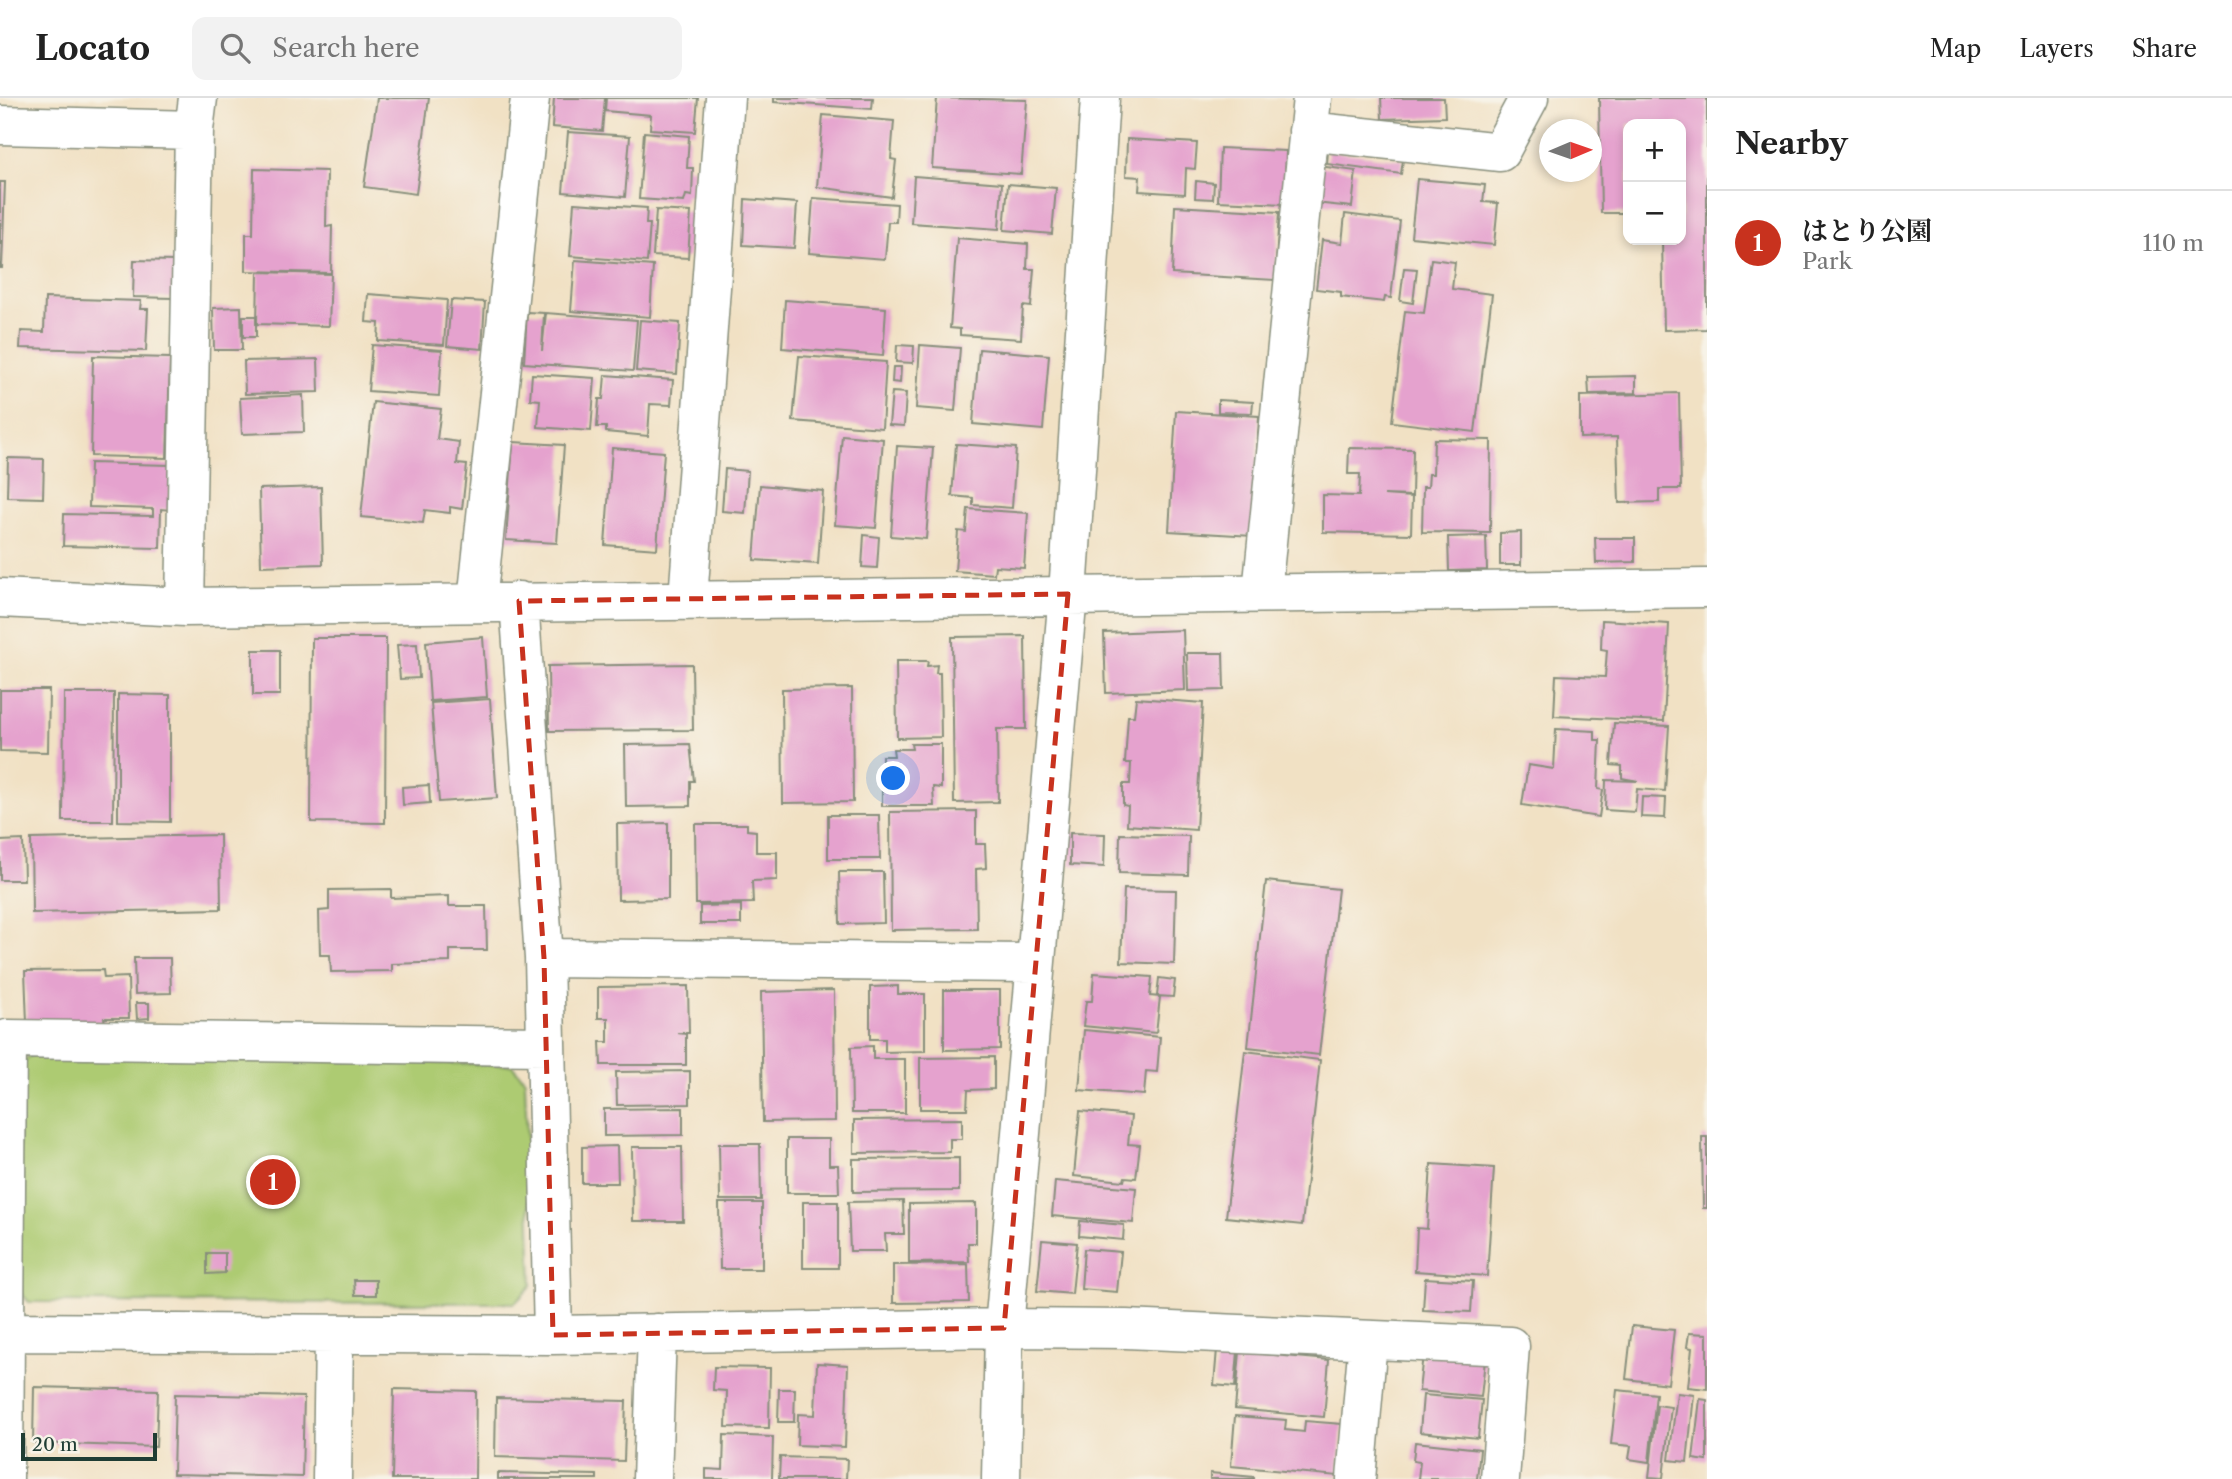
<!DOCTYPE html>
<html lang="en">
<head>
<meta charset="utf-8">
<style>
	:root { --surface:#fff; --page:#f2f2f2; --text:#222; --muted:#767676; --line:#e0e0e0; --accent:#c8321e }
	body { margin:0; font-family:"Libre Caslon Text","Noto Serif JP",serif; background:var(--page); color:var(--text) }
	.controls { position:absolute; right:21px; top:21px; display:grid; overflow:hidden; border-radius:14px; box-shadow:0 4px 10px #0003 }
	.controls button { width:63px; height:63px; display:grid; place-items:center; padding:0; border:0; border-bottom:2px solid var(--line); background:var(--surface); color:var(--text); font:35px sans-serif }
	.compass { position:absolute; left:1539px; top:21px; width:63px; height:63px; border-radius:50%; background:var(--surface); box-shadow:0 4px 10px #0003; rotate:88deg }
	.scale { position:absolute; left:21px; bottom:18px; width:136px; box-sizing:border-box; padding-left:7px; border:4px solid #1f3d34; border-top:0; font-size:19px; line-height:24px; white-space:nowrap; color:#1f3d34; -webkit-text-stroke:5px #f7f3e8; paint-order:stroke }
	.you { position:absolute; left:894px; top:681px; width:24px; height:24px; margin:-18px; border:5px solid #fff; border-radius:50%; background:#1a73e8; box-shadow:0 0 0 10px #1a73e833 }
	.badge { display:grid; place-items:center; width:46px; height:46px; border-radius:50%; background:var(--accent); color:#fff; font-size:23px; font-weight:700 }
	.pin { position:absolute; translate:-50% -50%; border:4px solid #fff; box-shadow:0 2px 7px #0006 }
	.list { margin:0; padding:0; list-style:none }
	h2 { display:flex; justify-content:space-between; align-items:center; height:91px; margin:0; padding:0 28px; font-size:30px }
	h2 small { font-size:23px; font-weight:400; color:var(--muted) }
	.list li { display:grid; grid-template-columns:46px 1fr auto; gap:21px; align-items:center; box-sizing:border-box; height:105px; padding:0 28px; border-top:2px solid var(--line) }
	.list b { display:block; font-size:26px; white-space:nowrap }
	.list p { margin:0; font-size:23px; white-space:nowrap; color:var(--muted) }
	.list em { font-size:23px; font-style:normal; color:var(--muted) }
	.icon { flex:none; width:38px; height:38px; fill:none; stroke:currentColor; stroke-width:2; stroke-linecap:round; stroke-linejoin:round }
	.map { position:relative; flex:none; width:1707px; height:1381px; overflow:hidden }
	header { display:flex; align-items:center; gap:42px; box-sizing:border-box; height:98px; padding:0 35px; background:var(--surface); border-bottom:2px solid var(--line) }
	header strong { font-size:33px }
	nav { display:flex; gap:38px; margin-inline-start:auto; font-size:24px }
	.search { width:490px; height:63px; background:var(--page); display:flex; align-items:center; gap:18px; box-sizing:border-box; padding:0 24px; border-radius:14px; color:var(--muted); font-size:26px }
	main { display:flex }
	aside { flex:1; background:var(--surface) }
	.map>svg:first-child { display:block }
	.green { fill:#adcb72; stroke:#668453; stroke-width:2 }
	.building { fill:#e5a2ce }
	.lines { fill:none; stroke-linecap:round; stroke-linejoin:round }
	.minor-casing { stroke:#888f7c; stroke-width:41 }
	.minor { stroke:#fff; stroke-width:38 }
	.marked { fill:none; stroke:#c8321e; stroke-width:5; stroke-dasharray:14 9; stroke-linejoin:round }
</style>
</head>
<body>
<header>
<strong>Locato</strong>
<div class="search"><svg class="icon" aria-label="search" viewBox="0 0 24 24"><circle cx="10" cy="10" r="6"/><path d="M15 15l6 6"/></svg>Search here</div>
<nav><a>Map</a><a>Layers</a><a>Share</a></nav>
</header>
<main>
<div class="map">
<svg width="1707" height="1381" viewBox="0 0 1707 1381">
	<rect width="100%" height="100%" fill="#f7f3e8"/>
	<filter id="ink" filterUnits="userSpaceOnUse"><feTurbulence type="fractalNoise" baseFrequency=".0143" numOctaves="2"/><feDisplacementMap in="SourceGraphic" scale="14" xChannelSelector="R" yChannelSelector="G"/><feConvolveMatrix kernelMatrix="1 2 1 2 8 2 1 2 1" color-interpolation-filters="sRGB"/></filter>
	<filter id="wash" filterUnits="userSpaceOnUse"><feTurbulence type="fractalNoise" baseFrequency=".00686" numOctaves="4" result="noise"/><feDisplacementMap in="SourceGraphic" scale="28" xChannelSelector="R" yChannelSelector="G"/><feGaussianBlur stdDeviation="1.57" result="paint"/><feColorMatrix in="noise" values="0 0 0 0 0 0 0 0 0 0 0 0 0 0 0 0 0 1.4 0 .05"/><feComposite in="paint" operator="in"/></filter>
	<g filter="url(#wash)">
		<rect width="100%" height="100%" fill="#f1e1c4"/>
		<path class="green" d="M 33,954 L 512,967 L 525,982 L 532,1187 L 515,1205 L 29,1204 L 17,1191 L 20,967 Z"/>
		<g id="blocks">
			<path class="building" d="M 377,0 L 429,0 L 416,96 L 364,89 Z
				M 554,0 L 605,0 L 602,33 L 552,29 Z
				M 606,0 L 698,0 L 695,34 L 650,31 L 651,17 L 605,13 Z
				M 774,0 L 873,0 L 872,11 L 774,4 Z
				M 937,0 L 1027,2 L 1021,76 L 932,70 Z
				M 1381,0 L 1444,0 L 1445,19 L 1382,21 Z
				M 1599,0 L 1707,0 L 1707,231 L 1664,232 L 1662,142 L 1681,142 L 1681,26 L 1628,26 L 1628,115 L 1601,115 Z
				M 823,17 L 894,23 L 891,61 L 896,62 L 892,99 L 817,89 Z
				M 568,34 L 630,38 L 625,99 L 563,94 Z
				M 644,34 L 689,38 L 687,70 L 693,70 L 692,98 L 686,97 L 684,104 L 639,101 Z
				M 1127,41 L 1197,45 L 1195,71 L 1186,70 L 1185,96 L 1139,93 L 1140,79 L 1126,78 Z
				M 1220,50 L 1286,53 L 1284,106 L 1218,103 Z
				M 1328,53 L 1403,62 L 1401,76 L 1327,66 Z
				M 1319,68 L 1356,73 L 1352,109 L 1315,105 Z
				M 254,71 L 327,73 L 326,129 L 332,128 L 331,175 L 246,173 L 246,136 L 253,136 Z
				M 914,78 L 1002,85 L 999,131 L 911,125 Z
				M 1417,81 L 1485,87 L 1483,104 L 1498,105 L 1494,147 L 1411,139 Z
				M 1196,83 L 1214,85 L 1213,101 L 1195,100 Z
				M 0,84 L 5,84 L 2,170 L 0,170 Z
				M 1008,86 L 1056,90 L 1052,136 L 1004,132 Z
				M 813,100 L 897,106 L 896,124 L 888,124 L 885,161 L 809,155 Z
				M 745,101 L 797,105 L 794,150 L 743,147 Z
				M 574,105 L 647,110 L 646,126 L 650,126 L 647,164 L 570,158 Z
				M 1175,108 L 1279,114 L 1275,182 L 1172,176 Z
				M 656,112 L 691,114 L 688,160 L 653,158 Z
				M 1345,116 L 1400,123 L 1391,200 L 1385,199 L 1384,204 L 1341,199 L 1341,194 L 1316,191 L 1322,142 L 1342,145 Z
				M 957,140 L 1028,146 L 1027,171 L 1034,171 L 1031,209 L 1023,208 L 1021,241 L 960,237 L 960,231 L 950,230 Z
				M 1431,161 L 1455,164 L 1452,191 L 1492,196 L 1475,334 L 1392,324 L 1405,213 L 1424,215 Z
				M 134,162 L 174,163 L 173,200 L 133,199 Z
				M 575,162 L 653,168 L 650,219 L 571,213 Z
				M 1404,170 L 1417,171 L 1413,205 L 1400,203 Z
				M 258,174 L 331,176 L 329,228 L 257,226 Z
				M 368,196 L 447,202 L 444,247 L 378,243 L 379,225 L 366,224 Z
				M 45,200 L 141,203 L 140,211 L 148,211 L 146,253 L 20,250 L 21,233 L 44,234 Z
				M 451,202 L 485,204 L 482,251 L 447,248 Z
				M 785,202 L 886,210 L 883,258 L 782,250 Z
				M 241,209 L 242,252 L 214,252 L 213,210 Z
				M 527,214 L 544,215 L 542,253 L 546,215 L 637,222 L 633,273 L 524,265 Z
				M 243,218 L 256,218 L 256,239 L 243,239 Z
				M 640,222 L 680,225 L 677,276 L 636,273 Z
				M 372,247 L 442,252 L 439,298 L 368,293 Z
				M 897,247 L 914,248 L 913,265 L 896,264 Z
				M 920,247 L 960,250 L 955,313 L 916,310 Z
				M 979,251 L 1049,257 L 1043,332 L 973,326 Z
				M 93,258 L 170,260 L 167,360 L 91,358 Z
				M 799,258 L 886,264 L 882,330 L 793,323 Z
				M 318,261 L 319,294 L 245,296 L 244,263 Z
				M 893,269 L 901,269 L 900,285 L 892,284 Z
				M 532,276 L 595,280 L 591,333 L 538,329 L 540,302 L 530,301 Z
				M 605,277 L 673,282 L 671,307 L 650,306 L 648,338 L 606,334 L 606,329 L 597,329 L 599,301 L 603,301 Z
				M 1636,278 L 1636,295 L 1589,296 L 1588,279 Z
				M 892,294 L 906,295 L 904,328 L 889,327 Z
				M 1679,295 L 1681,391 L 1659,391 L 1659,404 L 1619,405 L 1617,339 L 1580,340 L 1580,298 Z
				M 303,297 L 304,334 L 242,336 L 240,300 Z
				M 1218,302 L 1253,304 L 1252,315 L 1218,314 Z
				M 373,304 L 441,311 L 437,341 L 459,344 L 457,366 L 467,367 L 462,411 L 450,409 L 450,415 L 425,412 L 423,425 L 361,419 Z
				M 1176,313 L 1259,318 L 1253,438 L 1169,433 Z
				M 842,337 L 883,341 L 876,430 L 835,427 Z
				M 1434,341 L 1491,342 L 1490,435 L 1422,434 L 1423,389 L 1428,389 L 1429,376 L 1433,376 Z
				M 513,344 L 564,347 L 557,445 L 506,442 Z
				M 956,346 L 1016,350 L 1012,410 L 973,407 L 973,400 L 952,398 Z
				M 897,348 L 933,350 L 926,441 L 891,438 Z
				M 612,350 L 664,354 L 657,451 L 605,447 Z
				M 1349,350 L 1413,351 L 1412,398 L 1384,397 L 1412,399 L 1411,436 L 1323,434 L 1323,397 L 1359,398 L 1360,376 L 1348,376 Z
				M 8,360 L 44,361 L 43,400 L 7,399 Z
				M 90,365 L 171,367 L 170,412 L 161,411 L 160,450 L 63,448 L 64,416 L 153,418 L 153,411 L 89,409 Z
				M 725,371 L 748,373 L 745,415 L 722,413 Z
				M 760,387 L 823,393 L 818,466 L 754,462 Z
				M 321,389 L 323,466 L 261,468 L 259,391 Z
				M 968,411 L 1028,415 L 1024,470 L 995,468 L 994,476 L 955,473 L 958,433 L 966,434 Z
				M 1521,434 L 1521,467 L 1500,467 L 1500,435 Z
				M 864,437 L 879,439 L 877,470 L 862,469 Z
				M 1486,438 L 1487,472 L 1449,473 L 1448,439 Z
				M 1595,440 L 1635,440 L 1635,464 L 1596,465 Z
				M 1602,522 L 1669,526 L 1664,623 L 1554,618 L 1556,577 L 1605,579 L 1607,552 L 1601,551 Z
				M 1183,532 L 1185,592 L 1106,595 L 1104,535 Z
				M 1025,538 L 1026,631 L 997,631 L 998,704 L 954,705 L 952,539 Z
				M 483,539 L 487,599 L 430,603 L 426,544 Z
				M 312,540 L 386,540 L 385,725 L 311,724 Z
				M 417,546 L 419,580 L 400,581 L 397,547 Z
				M 253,552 L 280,552 L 280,597 L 253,597 Z
				M 1187,555 L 1223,555 L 1224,592 L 1188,593 Z
				M 896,563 L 928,563 L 927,568 L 937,567 L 936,575 L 940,575 L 941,639 L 897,640 Z
				M 692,566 L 693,632 L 549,633 L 548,568 Z
				M 852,590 L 853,704 L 783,705 L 782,591 Z
				M 0,592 L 49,592 L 48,654 L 0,653 Z
				M 64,595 L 114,595 L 113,723 L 63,723 Z
				M 118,596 L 170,597 L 170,724 L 118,723 Z
				M 1136,600 L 1203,605 L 1196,732 L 1127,727 L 1128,708 L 1123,707 L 1123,686 L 1130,686 L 1131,665 L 1125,665 L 1128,618 L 1134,618 Z
				M 490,601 L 497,700 L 439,704 L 431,605 Z
				M 1614,625 L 1669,628 L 1665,693 L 1637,691 L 1635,714 L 1605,712 L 1606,682 L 1638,683 L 1622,680 L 1622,668 L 1611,667 Z
				M 1556,631 L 1595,633 L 1595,642 L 1600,642 L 1598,691 L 1603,692 L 1599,719 L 1522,707 L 1528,667 L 1554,671 Z
				M 690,646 L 694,683 L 690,683 L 690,708 L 626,709 L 625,647 Z
				M 911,646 L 941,646 L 941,690 L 933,689 L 934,708 L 882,708 L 882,658 L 894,658 L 893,651 L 912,651 Z
				M 429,687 L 430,705 L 403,707 L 402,689 Z
				M 1642,699 L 1666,700 L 1665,720 L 1641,719 Z
				M 976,713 L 976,746 L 985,746 L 986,770 L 976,771 L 977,831 L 891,832 L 890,714 Z
				M 828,717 L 879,717 L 880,761 L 828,761 Z
				M 668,725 L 668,801 L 618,802 L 617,726 Z
				M 695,726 L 747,726 L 747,732 L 756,733 L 756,754 L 777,754 L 777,782 L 752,783 L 753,805 L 696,806 Z
				M 1070,735 L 1105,736 L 1104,769 L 1070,767 Z
				M 1120,736 L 1189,738 L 1188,777 L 1119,775 Z
				M 220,737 L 221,811 L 32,815 L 31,741 Z
				M 23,742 L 24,782 L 0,782 L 0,743 Z
				M 839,774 L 883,774 L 884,825 L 840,826 Z
				M 1266,783 L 1338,791 L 1319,957 L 1248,949 Z
				M 391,791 L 391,800 L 449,798 L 449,808 L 486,808 L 487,852 L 450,852 L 450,864 L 392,866 L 392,873 L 331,874 L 330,857 L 320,857 L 319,813 L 329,812 L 329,792 Z
				M 1124,791 L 1176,792 L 1174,866 L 1121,864 Z
				M 741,807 L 741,826 L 700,826 L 700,808 Z
				M 134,860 L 170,860 L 171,895 L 135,896 Z
				M 103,872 L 104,880 L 128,879 L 129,920 L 104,920 L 105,924 L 27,925 L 25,873 Z
				M 1094,875 L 1152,879 L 1150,898 L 1160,899 L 1156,935 L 1083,928 L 1086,903 L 1092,903 Z
				M 1159,880 L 1175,882 L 1173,899 L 1157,898 Z
				M 688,888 L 689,935 L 677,935 L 686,936 L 686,967 L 601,967 L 600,944 L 608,944 L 608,920 L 598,920 L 598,889 Z
				M 898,888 L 898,896 L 925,896 L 925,953 L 885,954 L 885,941 L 870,941 L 870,889 Z
				M 834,892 L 835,1023 L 763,1024 L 761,894 Z
				M 944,892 L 1000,892 L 1000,951 L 944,952 Z
				M 136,905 L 149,905 L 149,920 L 137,921 Z
				M 1084,932 L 1160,939 L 1157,974 L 1146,973 L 1144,997 L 1079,992 Z
				M 873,948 L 873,961 L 905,961 L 905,1015 L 852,1015 L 851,949 Z
				M 1245,953 L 1320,962 L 1302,1127 L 1226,1119 Z
				M 994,959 L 994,991 L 968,992 L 967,1011 L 920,1011 L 920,960 Z
				M 690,973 L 690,1006 L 617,1007 L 616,974 Z
				M 683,1010 L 683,1037 L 604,1038 L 604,1011 Z
				M 1080,1013 L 1131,1018 L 1128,1046 L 1140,1047 L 1136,1080 L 1125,1079 L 1124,1083 L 1074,1078 Z
				M 962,1021 L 962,1041 L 950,1041 L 950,1054 L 854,1055 L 854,1022 Z
				M 1702,1039 L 1707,1039 L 1707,1110 L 1703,1110 Z
				M 787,1041 L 829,1041 L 829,1067 L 838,1067 L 839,1095 L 787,1095 Z
				M 719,1046 L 760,1046 L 761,1102 L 720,1102 Z
				M 617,1048 L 618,1085 L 582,1085 L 582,1049 Z
				M 632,1049 L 682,1049 L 683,1123 L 633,1123 Z
				M 959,1060 L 959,1093 L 853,1094 L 853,1061 Z
				M 1431,1066 L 1494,1070 L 1487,1178 L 1415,1173 L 1417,1130 L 1427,1131 Z
				M 1055,1083 L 1136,1090 L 1133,1125 L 1052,1118 Z
				M 903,1103 L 904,1136 L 885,1136 L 886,1153 L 850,1153 L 848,1104 Z
				M 803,1104 L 838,1104 L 838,1170 L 803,1170 Z
				M 719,1105 L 762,1105 L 762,1171 L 720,1171 Z
				M 976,1105 L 976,1145 L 968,1145 L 969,1164 L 909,1165 L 909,1106 Z
				M 1080,1123 L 1124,1127 L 1123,1142 L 1079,1138 Z
				M 1042,1142 L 1077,1145 L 1072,1196 L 1037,1193 Z
				M 1084,1151 L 1121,1154 L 1117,1194 L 1081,1191 Z
				M 207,1155 L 225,1155 L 225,1175 L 207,1176 Z
				M 968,1166 L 969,1204 L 893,1205 L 893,1167 Z
				M 1425,1180 L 1473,1183 L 1471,1214 L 1423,1212 Z
				M 354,1182 L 376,1182 L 376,1197 L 355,1197 Z
				M 1632,1228 L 1674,1232 L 1668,1286 L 1626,1281 Z
				M 1689,1235 L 1707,1236 L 1707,1291 L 1688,1289 L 1692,1250 L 1687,1249 Z
				M 1217,1251 L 1238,1253 L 1235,1289 L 1214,1287 Z
				M 1240,1254 L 1329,1262 L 1324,1319 L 1235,1311 Z
				M 1423,1256 L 1485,1262 L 1481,1299 L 1419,1293 Z
				M 817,1265 L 848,1267 L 845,1349 L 797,1347 L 798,1316 L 815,1317 Z
				M 714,1269 L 770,1270 L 769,1330 L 726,1329 L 727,1293 L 713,1292 Z
				M 34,1289 L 158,1292 L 156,1349 L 33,1345 Z
				M 394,1291 L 476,1293 L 475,1381 L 392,1381 Z
				M 779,1291 L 795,1291 L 794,1324 L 778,1324 Z
				M 1617,1292 L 1656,1296 L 1649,1364 L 1629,1361 L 1631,1348 L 1611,1346 Z
				M 1677,1295 L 1694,1297 L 1687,1364 L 1669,1362 Z
				M 175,1296 L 304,1299 L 302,1379 L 173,1376 Z
				M 1423,1297 L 1482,1302 L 1478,1340 L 1420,1334 Z
				M 496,1300 L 626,1303 L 624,1363 L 495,1359 Z
				M 1700,1301 L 1707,1302 L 1707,1363 L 1693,1361 Z
				M 1657,1307 L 1671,1309 L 1663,1380 L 1649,1379 Z
				M 1235,1318 L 1286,1322 L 1285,1332 L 1304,1334 L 1305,1323 L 1342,1326 L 1338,1378 L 1231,1368 Z
				M 724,1337 L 773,1339 L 772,1381 L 706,1381 L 706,1371 L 723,1372 Z
				M 1415,1344 L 1480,1351 L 1477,1381 L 1418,1381 L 1420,1364 L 1413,1363 Z
				M 780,1359 L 847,1361 L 846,1381 L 779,1381 Z
				M 498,1375 L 597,1377 L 597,1381 L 498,1381 Z
				M 1210,1375 L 1254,1379 L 1254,1381 L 1210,1381 Z"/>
		</g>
	</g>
	<g filter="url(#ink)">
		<use href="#blocks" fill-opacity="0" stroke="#888f7c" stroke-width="2"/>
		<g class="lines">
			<defs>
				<path id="minor" d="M 0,27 L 194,32
					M 1308,33 L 1500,54 L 1529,0
					M 1262,494 L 1312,0
					M 0,500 L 185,509 L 1707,490
					M 688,501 L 725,0
					M 519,503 L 544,860 L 553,1237
					M 477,504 L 530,0
					M 185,509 L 194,32 L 198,0
					M 544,860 L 1034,865
					M 0,1234 L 553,1237 L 1004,1230 L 1126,1231 L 1510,1248 L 1500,1381
					M 4,1381 L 7,941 L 546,948
					M 332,1381 L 334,1237
					M 652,1381 L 657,1235
					M 1001,1381 L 1004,1230 L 1068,496 L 1100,0
					M 1356,1381 L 1368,1242"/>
			</defs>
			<use href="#minor" class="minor-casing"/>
			<use href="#minor" class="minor"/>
		</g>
	</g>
	<path class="marked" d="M 1068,496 L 1004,1230 L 553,1237 L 544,860 L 519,503 Z"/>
</svg>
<div class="controls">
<button>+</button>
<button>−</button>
</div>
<svg class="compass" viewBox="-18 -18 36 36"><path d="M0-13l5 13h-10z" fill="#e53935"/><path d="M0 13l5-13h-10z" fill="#767676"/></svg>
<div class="scale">20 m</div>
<div class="you"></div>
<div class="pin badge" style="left:273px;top:1084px">1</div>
</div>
<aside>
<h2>Nearby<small></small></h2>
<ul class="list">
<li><span class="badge">1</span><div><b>はとり公園</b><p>Park</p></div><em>110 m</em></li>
</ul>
</aside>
</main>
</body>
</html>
